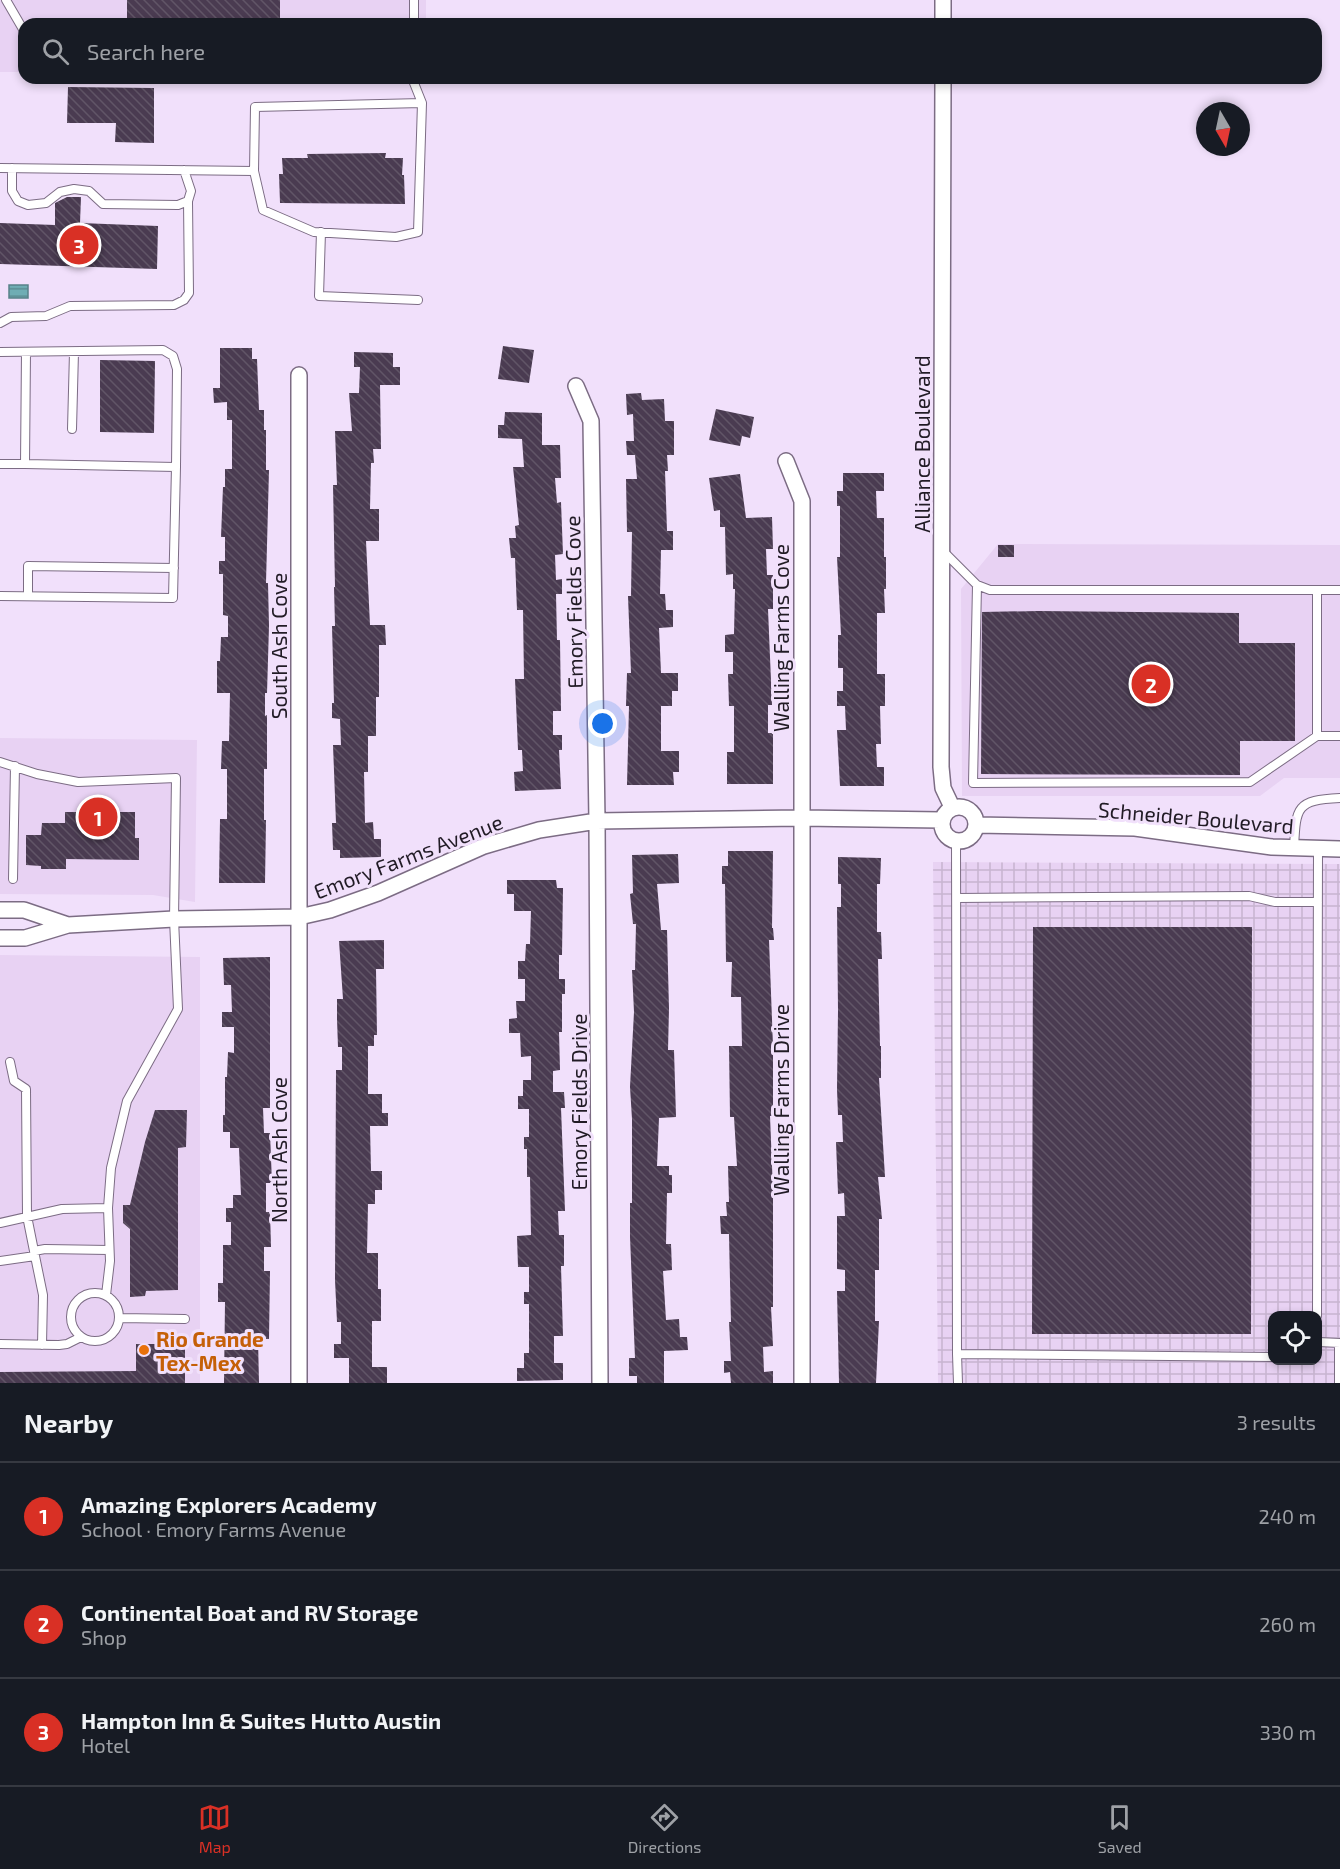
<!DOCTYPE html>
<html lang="en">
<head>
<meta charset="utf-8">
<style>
	:root { --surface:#171b24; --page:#242831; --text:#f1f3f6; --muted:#9ea1a6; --line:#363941; --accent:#d93025 }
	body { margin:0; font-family:"Exo 2",sans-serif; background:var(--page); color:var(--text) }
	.controls { position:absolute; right:18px; bottom:18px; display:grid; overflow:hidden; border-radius:12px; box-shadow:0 3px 9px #0003 }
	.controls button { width:54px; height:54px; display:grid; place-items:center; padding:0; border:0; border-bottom:2px solid var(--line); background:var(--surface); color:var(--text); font:30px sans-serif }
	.compass { position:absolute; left:1196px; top:102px; width:54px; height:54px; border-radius:50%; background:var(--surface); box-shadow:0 3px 9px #0003; rotate:171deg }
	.you { position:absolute; left:603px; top:724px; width:21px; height:21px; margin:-15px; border:4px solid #fff; border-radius:50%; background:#1a73e8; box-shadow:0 0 0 9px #1a73e833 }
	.badge { display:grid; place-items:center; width:39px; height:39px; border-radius:50%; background:var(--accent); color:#fff; font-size:20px; font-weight:700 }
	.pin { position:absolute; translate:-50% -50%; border:3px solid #fff; box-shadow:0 2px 6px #0006 }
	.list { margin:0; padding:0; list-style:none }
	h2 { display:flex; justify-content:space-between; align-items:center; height:78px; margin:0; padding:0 24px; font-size:26px }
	h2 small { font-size:20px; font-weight:400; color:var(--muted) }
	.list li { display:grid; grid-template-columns:39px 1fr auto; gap:18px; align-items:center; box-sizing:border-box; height:108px; padding:0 24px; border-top:2px solid var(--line) }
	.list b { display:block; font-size:22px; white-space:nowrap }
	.list p { margin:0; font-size:20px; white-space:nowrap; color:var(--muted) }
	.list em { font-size:20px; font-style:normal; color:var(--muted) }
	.icon { flex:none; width:33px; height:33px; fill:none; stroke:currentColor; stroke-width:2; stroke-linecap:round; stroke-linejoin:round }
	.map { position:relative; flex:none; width:1340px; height:1383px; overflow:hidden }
	.search { position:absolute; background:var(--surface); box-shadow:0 3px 9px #0003; left:18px; right:18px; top:18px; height:66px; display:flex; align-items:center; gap:15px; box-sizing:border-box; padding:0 21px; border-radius:18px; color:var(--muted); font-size:22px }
	.sheet { height:402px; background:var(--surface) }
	nav { display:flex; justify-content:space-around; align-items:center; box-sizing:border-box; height:84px; border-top:2px solid var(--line); background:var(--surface); font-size:16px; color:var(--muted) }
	nav a { display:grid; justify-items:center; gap:3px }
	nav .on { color:var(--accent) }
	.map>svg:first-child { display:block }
	.built { fill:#e8d2f3 }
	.industrial { fill:url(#industrial-grid); fill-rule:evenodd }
	.water { fill:url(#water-rules); stroke:#588189; stroke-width:1.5 }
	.building { fill:url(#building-back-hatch) }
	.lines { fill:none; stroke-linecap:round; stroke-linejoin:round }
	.service-casing { stroke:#7c6c84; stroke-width:10 }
	.minor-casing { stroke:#7c6c84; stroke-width:18 }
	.service { stroke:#fff; stroke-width:8 }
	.minor { stroke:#fff; stroke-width:15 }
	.food-dot { fill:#e8710a; stroke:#f1e0fb; stroke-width:2 }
	.labels { text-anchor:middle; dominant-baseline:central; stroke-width:6; stroke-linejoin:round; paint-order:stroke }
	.street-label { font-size:21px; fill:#211b25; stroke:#f1e0fb }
	.food-label { font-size:21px; font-weight:bold; fill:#c56008; stroke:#f1e0fb; text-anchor:start }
</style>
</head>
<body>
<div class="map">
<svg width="1340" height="1383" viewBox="0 0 1340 1383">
	<defs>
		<pattern id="industrial-grid" width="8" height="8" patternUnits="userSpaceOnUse" patternTransform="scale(1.5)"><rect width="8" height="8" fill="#e8d2f3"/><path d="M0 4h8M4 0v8" fill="none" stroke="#c7b4d0"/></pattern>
		<pattern id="water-rules" width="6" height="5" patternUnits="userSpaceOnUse" patternTransform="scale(1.5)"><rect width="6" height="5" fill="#6fadb4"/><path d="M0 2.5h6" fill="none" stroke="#5b8c92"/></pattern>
		<pattern id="building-back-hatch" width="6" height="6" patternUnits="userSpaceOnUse" patternTransform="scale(1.5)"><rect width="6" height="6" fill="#4a3b51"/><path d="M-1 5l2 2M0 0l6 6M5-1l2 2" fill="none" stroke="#615567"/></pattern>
	</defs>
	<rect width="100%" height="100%" fill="#f1e0fb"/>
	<path class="built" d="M 0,0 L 426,0 L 426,24 L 24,24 L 24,72 L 0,72 Z
		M 998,544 L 1340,545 L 1340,778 L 1284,778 L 1260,796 L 962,796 L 961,589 Z
		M 0,738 L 197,740 L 195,902 L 153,895 L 0,894 Z
		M 0,955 L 200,957 L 200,1383 L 0,1383 Z"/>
	<path class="industrial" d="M 933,862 L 1340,864 L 1340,1383 L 938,1383 ZM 1272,1316 L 1318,1316 L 1318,1360 L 1272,1360 Z"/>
	<path class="water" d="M 9,285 L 28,285 L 28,298 L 9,298 Z"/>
	<path class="building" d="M 127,0 L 280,0 L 280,18 L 127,20 Z
		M 68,87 L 154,88 L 154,143 L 115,142 L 116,123 L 67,123 Z
		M 386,153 L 385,158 L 403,158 L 402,175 L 404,175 L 405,204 L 280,203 L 279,174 L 283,174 L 282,158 L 308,158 L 307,154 Z
		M 67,197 L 81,197 L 80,223 L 158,226 L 157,269 L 0,264 L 0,223 L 55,225 L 55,203 Z
		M 503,346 L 534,350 L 529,383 L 498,379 Z
		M 220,348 L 252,348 L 252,359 L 257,359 L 259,410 L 264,410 L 264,430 L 266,430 L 266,470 L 269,470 L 266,583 L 268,583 L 269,626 L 267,693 L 265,693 L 265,716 L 267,715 L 267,769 L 264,769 L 264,820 L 266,820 L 265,883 L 219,883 L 220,819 L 227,819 L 227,769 L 221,769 L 222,741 L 229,741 L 230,693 L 217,693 L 217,661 L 220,661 L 221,637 L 228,637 L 228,616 L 223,615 L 223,574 L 219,574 L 219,561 L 225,561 L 225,537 L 221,537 L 223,487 L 225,487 L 225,469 L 232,469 L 232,420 L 227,420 L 227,402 L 214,403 L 213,388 L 220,388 Z
		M 354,352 L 393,353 L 393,367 L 400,367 L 400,385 L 380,385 L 381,449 L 373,449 L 374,463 L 371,463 L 370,509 L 379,509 L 379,541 L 366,541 L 370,625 L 385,625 L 386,645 L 379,645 L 379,697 L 376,697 L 376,736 L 368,736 L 368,772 L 364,772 L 365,823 L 373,822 L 374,839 L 381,839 L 381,857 L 340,858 L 340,850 L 333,850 L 332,823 L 336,823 L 333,745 L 341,745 L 340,719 L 332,718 L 332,703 L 334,703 L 332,626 L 335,626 L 334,587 L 335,587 L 333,485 L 337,485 L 335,431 L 352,431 L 349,393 L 359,393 L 360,367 L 354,367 Z
		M 100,360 L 155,361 L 154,433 L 100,432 Z
		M 641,393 L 642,400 L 664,399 L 665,421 L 674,421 L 674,455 L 667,455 L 668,471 L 665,471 L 667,531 L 673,531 L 673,550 L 661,550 L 660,594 L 665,594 L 666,610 L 673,610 L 673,627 L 659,628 L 661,673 L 678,673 L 678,691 L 672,691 L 672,706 L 661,706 L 661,751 L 679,751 L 679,772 L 673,772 L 674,785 L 627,785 L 629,706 L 626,706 L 627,673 L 631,673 L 628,596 L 631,596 L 632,532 L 627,532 L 626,479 L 637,479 L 635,455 L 627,455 L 626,441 L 634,441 L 633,414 L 627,415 L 626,394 Z
		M 716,409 L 754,417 L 750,438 L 742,436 L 740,446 L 709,440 Z
		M 505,412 L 542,413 L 542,445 L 560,445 L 561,478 L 555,478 L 557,503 L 561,502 L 563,554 L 555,555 L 556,580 L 562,579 L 562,594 L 556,594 L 557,640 L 560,640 L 561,711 L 553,711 L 553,735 L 562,735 L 562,750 L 559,750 L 561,789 L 515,791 L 514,772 L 523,771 L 522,750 L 518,750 L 515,679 L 524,679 L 523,610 L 517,610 L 515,558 L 511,558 L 509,538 L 516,538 L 515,526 L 519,525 L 513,467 L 524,467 L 522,439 L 498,438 L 498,425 L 504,425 Z
		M 843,473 L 884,473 L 884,491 L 876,491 L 877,518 L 884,518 L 884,557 L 886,557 L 886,589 L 884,589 L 885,613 L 877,613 L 877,674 L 885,674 L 885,706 L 880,706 L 881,744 L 876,744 L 877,767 L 884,767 L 884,786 L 840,786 L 837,730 L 846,730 L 845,706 L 837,706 L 837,691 L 843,691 L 843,668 L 838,668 L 838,635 L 841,635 L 837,557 L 840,557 L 840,506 L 837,506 L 837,491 L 843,491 Z
		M 740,474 L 746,518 L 772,517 L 773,549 L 766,549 L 767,575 L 773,575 L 773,609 L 768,609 L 772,705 L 768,705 L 768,733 L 773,733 L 773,784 L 727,784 L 727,752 L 734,752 L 734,706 L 729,706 L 728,674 L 733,674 L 733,652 L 725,652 L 725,635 L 734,634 L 735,589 L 733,589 L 733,574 L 726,575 L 725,527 L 720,527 L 720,510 L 714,511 L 709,478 Z
		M 998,545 L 1014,545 L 1014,557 L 998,557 Z
		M 1038,611 L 1239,613 L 1239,643 L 1295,643 L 1295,741 L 1240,741 L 1240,775 L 981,774 L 982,612 Z
		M 65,812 L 135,812 L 135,838 L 139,838 L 139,860 L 66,859 L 66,869 L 41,869 L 41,866 L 26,865 L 26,835 L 41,835 L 42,823 L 65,823 Z
		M 728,851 L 773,851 L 772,928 L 773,928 L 774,940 L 769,940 L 773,1046 L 773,1116 L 770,1116 L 773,1191 L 773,1307 L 771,1307 L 773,1346 L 763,1347 L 764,1372 L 773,1371 L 773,1383 L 731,1383 L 730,1372 L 724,1373 L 724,1361 L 731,1361 L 729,1322 L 731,1322 L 730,1282 L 729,1234 L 721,1234 L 720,1216 L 727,1216 L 726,1202 L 729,1202 L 728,1166 L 737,1166 L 734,1117 L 730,1117 L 729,1046 L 742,1046 L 741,997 L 731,997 L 732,962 L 726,962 L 725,884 L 722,884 L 722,866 L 728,866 Z
		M 678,854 L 679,883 L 657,884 L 661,930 L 667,930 L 669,1009 L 668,1050 L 674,1050 L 676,1117 L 659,1118 L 657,1166 L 669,1166 L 669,1175 L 672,1175 L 672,1193 L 667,1193 L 666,1244 L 671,1244 L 672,1270 L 663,1271 L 666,1320 L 679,1319 L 680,1337 L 687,1337 L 688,1350 L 664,1351 L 664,1383 L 637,1383 L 637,1376 L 629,1376 L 629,1358 L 635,1358 L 630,1237 L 630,1203 L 632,1203 L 632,1119 L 630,1087 L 634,1012 L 632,970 L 635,970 L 636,924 L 633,924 L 630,894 L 633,893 L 632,855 Z
		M 838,857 L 881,858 L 880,884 L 877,884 L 877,932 L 881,932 L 882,959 L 878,959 L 880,1046 L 881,1046 L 881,1078 L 879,1078 L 885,1177 L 878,1177 L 882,1219 L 879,1219 L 879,1270 L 875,1270 L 875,1321 L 879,1321 L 876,1383 L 839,1383 L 837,1291 L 845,1291 L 845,1270 L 837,1269 L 837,1216 L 845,1216 L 844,1193 L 838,1194 L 836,1142 L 843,1142 L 842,1115 L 838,1115 L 837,1089 L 838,1011 L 837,907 L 841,907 L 841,884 L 838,884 Z
		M 507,880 L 556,880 L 557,888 L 563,888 L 562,955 L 559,955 L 559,979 L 565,979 L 565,994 L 562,994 L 562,1032 L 559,1032 L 560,1070 L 553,1071 L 553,1092 L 564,1092 L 565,1108 L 561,1108 L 565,1211 L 558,1211 L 559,1235 L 564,1235 L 564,1266 L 561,1266 L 563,1336 L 554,1336 L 554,1363 L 563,1363 L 563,1380 L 517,1381 L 517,1368 L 524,1368 L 524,1353 L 529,1353 L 529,1304 L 524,1304 L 524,1292 L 529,1292 L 529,1267 L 518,1267 L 517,1236 L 531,1235 L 530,1177 L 527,1177 L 527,1149 L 524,1149 L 524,1137 L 529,1137 L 529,1109 L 518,1109 L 518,1096 L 523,1096 L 523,1080 L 531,1080 L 531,1056 L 521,1057 L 520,1033 L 509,1033 L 509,1019 L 517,1018 L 516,1001 L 525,1001 L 525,979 L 518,979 L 518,961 L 525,961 L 526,944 L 530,944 L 531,911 L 514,911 L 514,894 L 507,894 Z
		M 1033,927 L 1252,927 L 1251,1334 L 1032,1334 Z
		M 384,940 L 384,969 L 376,969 L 377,1035 L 374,1035 L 374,1046 L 368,1046 L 368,1094 L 382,1094 L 382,1113 L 388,1113 L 388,1126 L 370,1126 L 371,1171 L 382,1171 L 382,1190 L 375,1190 L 375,1204 L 368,1204 L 367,1253 L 378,1253 L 378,1289 L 381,1289 L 381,1321 L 372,1321 L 372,1367 L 387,1367 L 387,1383 L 349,1383 L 349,1358 L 334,1358 L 334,1344 L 341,1344 L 341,1322 L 337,1322 L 335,1280 L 336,1070 L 342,1070 L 342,1047 L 338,1047 L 337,1019 L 337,999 L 343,999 L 339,941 Z
		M 270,957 L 270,1108 L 263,1108 L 264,1133 L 270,1133 L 272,1183 L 266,1183 L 266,1212 L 270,1212 L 271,1247 L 264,1247 L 264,1271 L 270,1271 L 269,1339 L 258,1339 L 259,1383 L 224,1383 L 225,1302 L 218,1302 L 218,1283 L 223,1283 L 223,1245 L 231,1245 L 231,1222 L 226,1222 L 226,1208 L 233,1208 L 233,1195 L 241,1195 L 239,1148 L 230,1148 L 230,1132 L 223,1132 L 223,1115 L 225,1115 L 225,1077 L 227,1077 L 228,1052 L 234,1053 L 234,1027 L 222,1027 L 222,1012 L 232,1012 L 231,985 L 224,985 L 223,958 Z
		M 155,1110 L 187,1110 L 186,1147 L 178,1148 L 178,1290 L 146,1291 L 145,1296 L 130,1297 L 130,1229 L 123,1223 L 123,1205 L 130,1205 L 145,1142 Z
		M 136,1344 L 185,1344 L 185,1383 L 0,1383 L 0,1372 L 136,1371 Z"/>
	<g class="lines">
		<defs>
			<path id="service" d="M 6,0 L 24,31
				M 414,0 L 414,24
				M 0,168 L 254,171 L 255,107 L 422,103
				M 12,168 L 12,191 L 18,201 L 28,205 L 46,203 L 60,192 L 74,189 L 89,191 L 103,204 L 178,205 L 188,201 L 191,191 L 184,170
				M 254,171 L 263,210 L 314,232 L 396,237 L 418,232 L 422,103 L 412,78
				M 321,232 L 319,296 L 418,300
				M 0,323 L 11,317 L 46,316 L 70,306 L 174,305 L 184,300 L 189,293 L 188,201
				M 0,352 L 163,350 L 173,356 L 177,369 L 176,467
				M 72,429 L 74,352
				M 0,464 L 25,464 L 26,352
				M 943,551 L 977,585 L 990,590 L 1340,590
				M 977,585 L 973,783 L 1250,782 L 1317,736 L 1340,736
				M 1317,590 L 1317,736
				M 0,596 L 173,598 L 176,467 L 25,464
				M 28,596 L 28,566 L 174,568
				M 0,762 L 37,774 L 78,782 L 176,778 L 174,919 L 178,1009 L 127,1101 L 111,1168 L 108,1208 L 62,1209 L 0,1223
				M 956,841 L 957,1354 L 1272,1357
				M 1294,848 C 1296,807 1296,800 1340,798
				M 13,879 L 15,766
				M 957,898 L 1249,896 L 1275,902 L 1318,902
				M 34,1251 L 45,1249 L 109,1250
				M 35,1256 L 43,1295 L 42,1345
				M 0,1261 L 35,1256 L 27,1216 L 26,1089 L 14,1081 L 10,1062
				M71 1317a24 24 0 1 1 48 0a24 24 0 1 1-48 0Z
				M 106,1295 L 110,1261 L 108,1208
				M 1317,1316 L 1318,848
				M 120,1318 L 185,1319
				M 1318,1342 L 1340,1343
				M 0,1344 L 59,1345 L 67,1344 L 81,1337
				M 957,1354 L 958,1383
				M 1339,1383 L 1339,1343"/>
			<path id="minor" d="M 943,24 L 943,0
				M 943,78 L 941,767 L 943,788 L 952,807
				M 299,375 L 299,1383
				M 576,386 L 591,421 L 597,821 L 600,1383
				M 786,461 L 802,501 L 802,1383
				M942 824a17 17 0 1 1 34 0a17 17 0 1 1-34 0Z
				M 976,825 L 1135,828 L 1272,847 L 1340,849
				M 0,910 L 24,910 L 68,925
				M 0,938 L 25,938 L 68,925 L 174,919 L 299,917 L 330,910 L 378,893 L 484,846 L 539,830 L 597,821 L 801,818 L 941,820"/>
		</defs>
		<use href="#service" class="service-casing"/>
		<use href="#minor" class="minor-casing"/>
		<use href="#service" class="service"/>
		<use href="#minor" class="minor"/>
	</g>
	<circle class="food-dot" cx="144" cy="1350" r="6"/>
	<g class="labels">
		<g class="street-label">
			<text transform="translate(921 444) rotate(-90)">Alliance Boulevard</text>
			<text transform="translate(573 602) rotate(-91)">Emory Fields Cove</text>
			<text transform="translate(780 638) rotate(-90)">Walling Farms Cove</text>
			<text transform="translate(278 646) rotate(-90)">South Ash Cove</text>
			<text transform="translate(1196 817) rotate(5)">Schneider Boulevard</text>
			<text transform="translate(408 856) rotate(-21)">Emory Farms Avenue</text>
			<text transform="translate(780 1100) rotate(-90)">Walling Farms Drive</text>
			<text transform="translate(578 1102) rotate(-90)">Emory Fields Drive</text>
			<text transform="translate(278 1150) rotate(-90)">North Ash Cove</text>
		</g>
		<g class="food-label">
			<text x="156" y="1338">Rio Grande<tspan x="156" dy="24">Tex-Mex</tspan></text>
		</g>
	</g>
</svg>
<div class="controls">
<button><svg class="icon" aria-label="locate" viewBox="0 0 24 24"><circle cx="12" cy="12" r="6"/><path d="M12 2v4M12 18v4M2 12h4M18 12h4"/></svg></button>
</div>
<svg class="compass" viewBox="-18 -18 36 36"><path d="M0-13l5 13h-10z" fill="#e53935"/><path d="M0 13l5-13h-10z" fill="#9ea1a6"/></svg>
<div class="you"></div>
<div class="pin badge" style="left:98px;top:817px">1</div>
<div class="pin badge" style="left:1151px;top:684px">2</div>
<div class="pin badge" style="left:79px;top:245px">3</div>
<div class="search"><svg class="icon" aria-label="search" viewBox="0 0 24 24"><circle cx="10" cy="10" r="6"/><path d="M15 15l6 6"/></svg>Search here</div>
</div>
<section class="sheet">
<h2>Nearby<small>3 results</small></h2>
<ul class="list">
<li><span class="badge">1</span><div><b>Amazing Explorers Academy</b><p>School · Emory Farms Avenue</p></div><em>240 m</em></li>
<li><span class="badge">2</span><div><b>Continental Boat and RV Storage</b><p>Shop</p></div><em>260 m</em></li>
<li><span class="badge">3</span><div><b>Hampton Inn &amp; Suites Hutto Austin</b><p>Hotel</p></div><em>330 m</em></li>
</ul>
</section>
<nav>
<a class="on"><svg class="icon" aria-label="map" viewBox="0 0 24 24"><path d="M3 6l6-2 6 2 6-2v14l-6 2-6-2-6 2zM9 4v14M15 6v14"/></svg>Map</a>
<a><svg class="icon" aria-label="directions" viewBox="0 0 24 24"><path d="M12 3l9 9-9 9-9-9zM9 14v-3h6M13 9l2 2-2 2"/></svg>Directions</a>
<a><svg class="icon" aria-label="saved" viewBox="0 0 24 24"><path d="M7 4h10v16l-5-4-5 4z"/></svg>Saved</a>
</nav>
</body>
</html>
